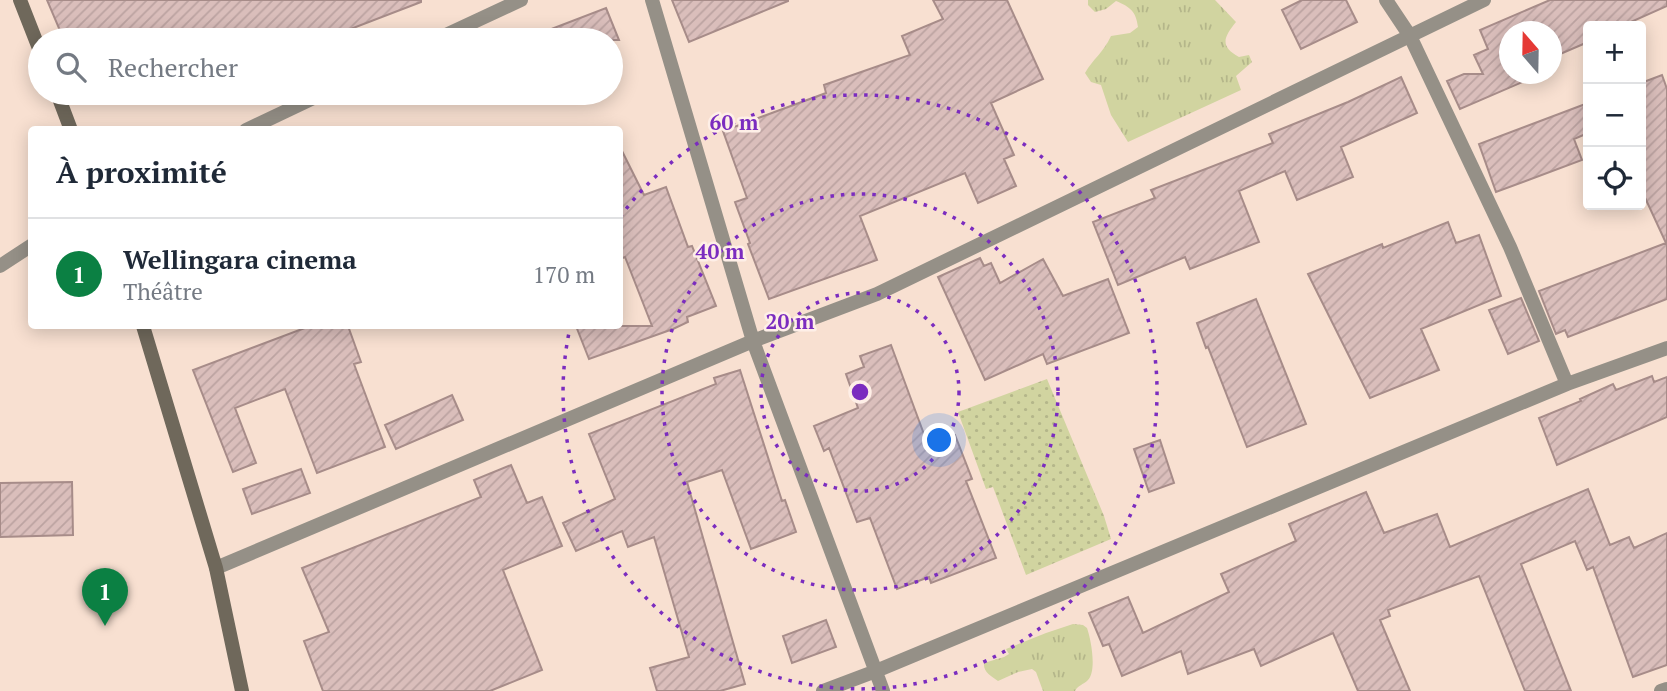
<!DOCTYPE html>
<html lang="fr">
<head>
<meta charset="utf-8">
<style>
	:root { --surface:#fff; --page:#f6f6f7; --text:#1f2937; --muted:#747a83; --line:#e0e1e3; --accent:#0b8043 }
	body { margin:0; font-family:"PT Serif",serif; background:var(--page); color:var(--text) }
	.controls { position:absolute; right:21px; top:21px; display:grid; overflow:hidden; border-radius:7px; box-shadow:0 4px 18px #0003 }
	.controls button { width:63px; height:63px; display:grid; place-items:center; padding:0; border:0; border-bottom:2px solid var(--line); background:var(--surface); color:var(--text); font:35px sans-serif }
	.compass { position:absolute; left:1499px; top:21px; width:63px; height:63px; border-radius:50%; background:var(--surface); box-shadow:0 4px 18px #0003; rotate:340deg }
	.you { position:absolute; left:940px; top:441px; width:24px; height:24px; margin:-18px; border:5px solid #fff; border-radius:50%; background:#1a73e8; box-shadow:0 0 0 10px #1a73e833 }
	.badge { display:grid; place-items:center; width:46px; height:46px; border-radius:50%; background:var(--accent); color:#fff; font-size:23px; font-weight:700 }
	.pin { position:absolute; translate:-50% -58px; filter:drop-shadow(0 2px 4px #0008) }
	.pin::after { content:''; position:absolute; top:37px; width:24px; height:21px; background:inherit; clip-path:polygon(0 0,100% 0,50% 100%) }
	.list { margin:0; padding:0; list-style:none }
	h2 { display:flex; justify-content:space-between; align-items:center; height:91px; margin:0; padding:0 28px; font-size:30px }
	h2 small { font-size:23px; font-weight:400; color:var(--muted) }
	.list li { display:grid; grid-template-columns:46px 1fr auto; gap:21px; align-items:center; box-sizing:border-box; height:112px; padding:0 28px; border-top:2px solid var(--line) }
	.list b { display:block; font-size:26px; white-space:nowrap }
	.list p { margin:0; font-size:23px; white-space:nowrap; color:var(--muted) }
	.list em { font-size:23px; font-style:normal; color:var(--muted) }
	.icon { flex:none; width:38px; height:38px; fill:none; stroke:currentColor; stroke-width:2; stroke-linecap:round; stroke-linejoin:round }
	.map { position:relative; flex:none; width:1667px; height:691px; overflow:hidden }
	.search { position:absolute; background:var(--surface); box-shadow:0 4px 18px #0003; left:28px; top:28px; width:595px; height:77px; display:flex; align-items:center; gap:18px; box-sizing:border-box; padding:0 24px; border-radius:38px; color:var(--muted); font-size:26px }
	.panel { position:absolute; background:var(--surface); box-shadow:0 4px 18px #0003; left:28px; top:126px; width:595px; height:203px; border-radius:7px }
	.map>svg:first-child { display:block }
	.grass { fill:url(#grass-tufts) }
	.garden { fill:url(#garden-dots) }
	.building { fill:url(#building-hatch); stroke:#a78c89; stroke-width:2 }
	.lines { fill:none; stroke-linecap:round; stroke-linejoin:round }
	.street { stroke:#959087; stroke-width:14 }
	.secondary { stroke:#6f685b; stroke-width:14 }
	.ring { fill:none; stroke:#7b2cbf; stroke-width:3.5; stroke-dasharray:3.5 7 }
	.centre { fill:#7b2cbf; stroke:#feefe7; stroke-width:3.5 }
	.ring-label { font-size:21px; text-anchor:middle; font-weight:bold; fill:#7b2cbf; stroke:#feefe7; stroke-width:5; stroke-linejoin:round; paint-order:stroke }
</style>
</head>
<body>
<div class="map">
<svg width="1667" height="691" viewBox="0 0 1667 691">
	<defs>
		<pattern id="grass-tufts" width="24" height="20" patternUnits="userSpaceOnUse" patternTransform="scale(1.75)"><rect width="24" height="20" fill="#d1d4a0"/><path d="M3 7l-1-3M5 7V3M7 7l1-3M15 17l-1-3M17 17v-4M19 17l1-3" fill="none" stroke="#b4b68a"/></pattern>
		<pattern id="garden-dots" width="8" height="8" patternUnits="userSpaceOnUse" patternTransform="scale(1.75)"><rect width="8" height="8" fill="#d1d4a0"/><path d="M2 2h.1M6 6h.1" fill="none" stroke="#b4b68a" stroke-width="1.8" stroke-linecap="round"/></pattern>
		<pattern id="building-hatch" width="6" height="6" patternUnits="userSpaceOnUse" patternTransform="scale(1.75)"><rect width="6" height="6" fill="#dabebb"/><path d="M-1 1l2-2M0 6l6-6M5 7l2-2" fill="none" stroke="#bca3a1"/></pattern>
	</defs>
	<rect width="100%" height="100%" fill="#f8e0d1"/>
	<path class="grass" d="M 1088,0 L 1215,0 L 1236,22 C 1224,37 1219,46 1239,57 L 1249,55 L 1252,62 L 1236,76 L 1241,90 L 1128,142 L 1111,115 L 1101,85 L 1091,82 L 1085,73 C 1093,59 1103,53 1111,36 L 1130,33 L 1138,27 C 1136,11 1130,7 1116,1 L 1106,9 L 1095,12 L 1088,5 Z
		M 1073,624 L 1083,625 L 1087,628 C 1091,639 1097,671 1088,680 C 1083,685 1078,685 1075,691 L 1043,691 L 1036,672 L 1032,669 L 1018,672 L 998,681 C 991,676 983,672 984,663 L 1004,657 L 1009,654 L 1006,649 L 1046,633 Z"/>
	<path class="garden" d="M 1047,379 L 1104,516 L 1111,539 L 1026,575 L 993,487 L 986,489 L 958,412 Z"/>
	<path class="building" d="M 47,0 L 421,0 L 421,2 L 322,40 L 64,40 Z
		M 672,0 L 788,0 L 788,1 L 689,42 Z
		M 933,0 L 1007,0 L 1043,79 L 991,103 L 1014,155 L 1004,159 L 1016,186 L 978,203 L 965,173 L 860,216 L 877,260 L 769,299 L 748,244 L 750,243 L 735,202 L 747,198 L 723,131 L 826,93 L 824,85 L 910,55 L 902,36 L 943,19 Z
		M 1302,0 L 1346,0 L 1357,22 L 1301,49 L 1282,10 Z
		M 1550,0 L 1667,0 L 1667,6 L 1622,26 L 1588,26 L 1588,42 L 1551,58 L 1551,32 L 1509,32 L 1509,74 L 1541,74 L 1460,109 L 1447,81 L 1464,74 L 1483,74 L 1474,55 L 1488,49 L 1480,30 Z
		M 606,8 L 619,40 L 528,40 L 528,38 Z
		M 1662,75 L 1667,89 L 1667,299 L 1568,337 L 1565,330 L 1556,334 L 1539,291 L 1666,243 L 1641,189 L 1641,83 Z
		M 1401,77 L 1417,113 L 1341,147 L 1353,177 L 1297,200 L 1285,171 L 1239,191 L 1259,242 L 1190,269 L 1185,257 L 1118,285 L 1093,222 L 1155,198 L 1151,190 L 1273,143 L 1269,134 L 1348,102 Z
		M 1588,103 L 1588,133 L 1574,139 L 1582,160 L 1496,192 L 1479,144 Z
		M 620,147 L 644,195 L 666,187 L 688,247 L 692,246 L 716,306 L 687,317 L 688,322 L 673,329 L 589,359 L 576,326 L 652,326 L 625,257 L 620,259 Z
		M 1448,222 L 1456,243 L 1479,235 L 1501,296 L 1421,329 L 1439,370 L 1370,398 L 1308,274 L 1382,244 L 1383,248 Z
		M 980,258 L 984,266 L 991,263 L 1000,283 L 1043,259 L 1063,296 L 1108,279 L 1129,333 L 1047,364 L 1043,354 L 985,380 L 938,277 Z
		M 1521,298 L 1539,341 L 1508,354 L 1489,310 Z
		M 1256,299 L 1306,424 L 1247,447 L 1208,347 L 1206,348 L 1197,323 Z
		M 310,326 L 348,326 L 361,362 L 354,364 L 385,447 L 317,473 L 285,389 L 235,408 L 256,463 L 233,472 L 193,370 Z
		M 891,345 L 928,445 L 955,435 L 972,479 L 966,481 L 996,558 L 931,583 L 929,577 L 897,589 L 870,518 L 857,522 L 829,448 L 824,451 L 814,426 L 858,408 L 846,374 L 864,367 L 860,356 Z
		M 740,370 L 782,501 L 785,500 L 796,532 L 751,549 L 722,470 L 687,482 L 745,684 L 720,691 L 657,691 L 650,668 L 689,657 L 654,537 L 628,547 L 622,531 L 576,551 L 563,523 L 615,499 L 589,434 L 716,384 L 714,378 Z
		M 1652,376 L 1654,382 L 1667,377 L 1667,417 L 1557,465 L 1539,418 L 1581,401 L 1580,399 L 1613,384 L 1616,390 Z
		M 452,395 L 463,420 L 396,449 L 385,425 Z
		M 1160,440 L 1174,483 L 1149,492 L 1134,449 Z
		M 511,465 L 527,503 L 542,497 L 562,546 L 503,570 L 542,670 L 490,691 L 323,691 L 304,641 L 329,632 L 302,568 L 481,497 L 474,480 Z
		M 301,469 L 310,493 L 252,514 L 243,489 Z
		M 72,482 L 73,535 L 0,537 L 0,483 Z
		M 1588,489 L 1610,545 L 1629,537 L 1634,548 L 1667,533 L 1667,665 L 1633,677 L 1593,567 L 1587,570 L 1575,541 L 1521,564 L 1571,691 L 1525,691 L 1479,576 L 1388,610 L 1390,616 L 1380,620 L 1410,691 L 1358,691 L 1333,633 L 1261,666 L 1254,649 L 1188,674 L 1181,651 L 1122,676 L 1109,644 L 1103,646 L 1089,613 L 1128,597 L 1143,633 L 1229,592 L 1221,574 L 1296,541 L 1289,524 L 1366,492 L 1384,533 L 1437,514 L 1450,547 Z
		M 826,620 L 836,647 L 792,663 L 783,636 Z"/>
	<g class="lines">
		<path class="street" d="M 652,0 L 753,341 L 883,691
			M 1386,0 L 1410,36 L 1510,247 L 1567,384
			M 435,40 L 521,0
			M 246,130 L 324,93
			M 0,266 L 32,245
			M 216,568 L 753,341 L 877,294 L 1484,0
			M 823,691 L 876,671 L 1567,384 L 1667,348
			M 1661,691 L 1667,689"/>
		<path class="secondary" d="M 20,0 L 40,51
			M 57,93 L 71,130
			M 143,326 L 216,568 L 242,691"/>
	</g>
	<g class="ring">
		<circle cx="860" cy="392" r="99"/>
		<circle cx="860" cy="392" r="198"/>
		<path d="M620 217A297 297 0 1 1 570 328"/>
	</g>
	<circle cx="860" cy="392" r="10" class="centre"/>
	<g class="ring-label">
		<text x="734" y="130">60 m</text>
		<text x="720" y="259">40 m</text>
		<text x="790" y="329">20 m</text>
	</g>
</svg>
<div class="controls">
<button>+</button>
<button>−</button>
<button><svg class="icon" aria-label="locate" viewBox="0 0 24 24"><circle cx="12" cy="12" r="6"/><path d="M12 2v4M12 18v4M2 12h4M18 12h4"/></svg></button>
</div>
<svg class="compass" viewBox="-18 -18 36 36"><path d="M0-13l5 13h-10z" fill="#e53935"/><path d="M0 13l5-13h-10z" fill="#747a83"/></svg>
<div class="you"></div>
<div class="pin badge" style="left:105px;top:626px">1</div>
<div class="search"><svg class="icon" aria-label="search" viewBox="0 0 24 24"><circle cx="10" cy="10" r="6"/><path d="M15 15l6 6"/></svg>Rechercher</div>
<section class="panel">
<h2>À proximité<small></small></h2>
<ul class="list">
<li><span class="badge">1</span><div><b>Wellingara cinema</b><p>Théâtre</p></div><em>170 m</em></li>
</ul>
</section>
</div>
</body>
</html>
